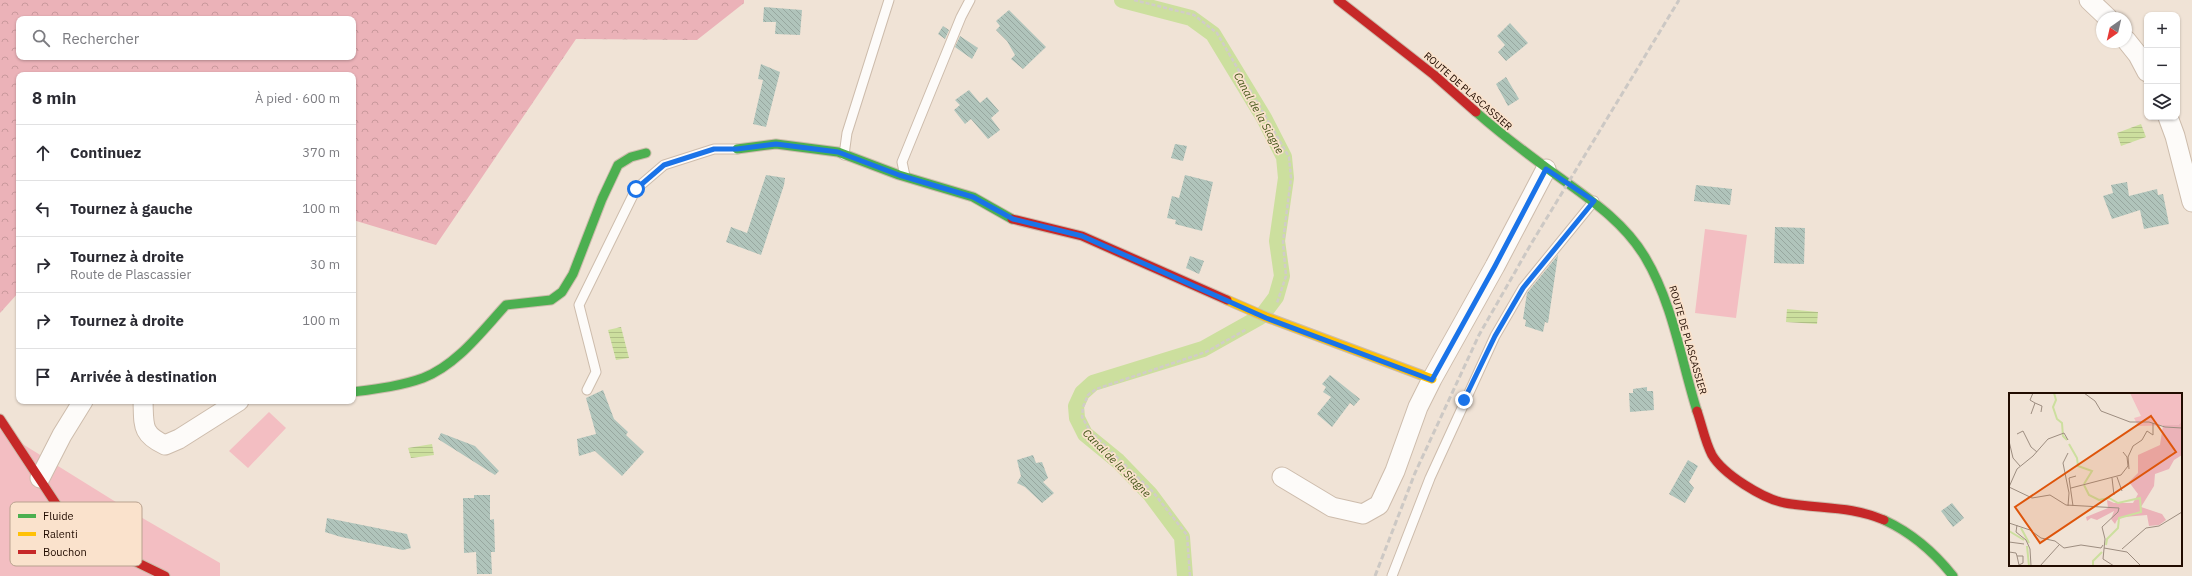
<!DOCTYPE html>
<html lang="fr">
<head>
<meta charset="utf-8">
<style>
	:root { --surface:#fff; --page:#f2f2f3; --text:#2b2b33; --muted:#7c7c81; --line:#e1e1e2 }
	body { margin:0; font-family:"IBM Plex Sans",sans-serif; background:var(--page); color:var(--text) }
	.controls { position:absolute; right:12px; top:12px; display:grid; overflow:hidden; border-radius:8px; box-shadow:0 1px 3px #0004 }
	.controls button { width:36px; height:36px; display:grid; place-items:center; padding:0; border:0; border-bottom:1px solid var(--line); background:var(--surface); color:var(--text); font:20px sans-serif }
	.compass { position:absolute; left:2096px; top:12px; width:36px; height:36px; border-radius:50%; background:var(--surface); box-shadow:0 1px 3px #0004; rotate:214deg }
	.stop { position:absolute; width:12px; height:12px; margin:-9px; border:3px solid #1a73e8; border-radius:50%; background:#fff }
	.stop.end { background:#1a73e8; border-color:#fff; box-shadow:0 1px 4px #0008 }
	.list { margin:0; padding:0; list-style:none }
	h2 { display:flex; justify-content:space-between; align-items:center; height:52px; margin:0; padding:0 16px; font-size:17px }
	h2 small { font-size:13px; font-weight:400; color:var(--muted) }
	.list li { display:grid; grid-template-columns:26px 1fr auto; gap:12px; align-items:center; box-sizing:border-box; height:56px; padding:0 16px; border-top:1px solid var(--line) }
	.list b { display:block; font-size:15px; white-space:nowrap }
	.list p { margin:0; font-size:13px; white-space:nowrap; color:var(--muted) }
	.list em { font-size:13px; font-style:normal; color:var(--muted) }
	.icon { flex:none; width:22px; height:22px; fill:none; stroke:currentColor; stroke-width:2; stroke-linecap:round; stroke-linejoin:round }
	.map { position:relative; flex:none; width:2192px; height:576px; overflow:hidden }
	.search { position:absolute; background:var(--surface); box-shadow:0 1px 3px #0004; left:16px; top:16px; width:340px; height:44px; display:flex; align-items:center; gap:10px; box-sizing:border-box; padding:0 14px; border-radius:8px; color:var(--muted); font-size:15px }
	.panel { position:absolute; background:var(--surface); box-shadow:0 1px 3px #0004; left:16px; top:72px; width:340px; height:332px; border-radius:8px }
	.map>svg:first-child { display:block }
	.green { fill:#f3bec2 }
	.forest { fill:url(#forest-crowns); fill-rule:evenodd }
	.water { fill:url(#water-rules) }
	.lines { fill:none; stroke-linecap:round; stroke-linejoin:round }
	.canal { stroke:#ccdf9e; stroke-width:16 }
	.building { fill:url(#building-back-hatch) }
	.lane-casing { stroke:#cdbcac; stroke-width:11 }
	.street-casing { stroke:#cdbcac; stroke-width:21 }
	.fast-casing { stroke:#cdbcac; stroke-width:11 }
	.slow-casing { stroke:#cdbcac; stroke-width:11 }
	.jam-casing { stroke:#cdbcac; stroke-width:11 }
	.path { stroke:#d1ccc8; stroke-width:2.5; stroke-dasharray:4 2; stroke-linecap:butt }
	.lane { stroke:#fdfbf9; stroke-width:9 }
	.street { stroke:#fdfbf9; stroke-width:19 }
	.fast { stroke:#4caf50; stroke-width:9 }
	.slow { stroke:#ffc107; stroke-width:9 }
	.jam { stroke:#c62828; stroke-width:9 }
	.rail { stroke:#ccc8c4; stroke-width:3; stroke-dasharray:6 3; stroke-linecap:butt }
	.route { stroke:#1a73e8; stroke-width:5 }
	.labels { text-anchor:middle; dominant-baseline:central; stroke-width:3.5; stroke-linejoin:round; paint-order:stroke }
	.street-label { font-size:10px; fill:#210c00; stroke:#fae2cc }
	.water-label { font-size:11px; font-style:italic; fill:#435619; stroke:#fae2cc }
	.inset-river { fill:none; stroke:#ccdf9e; stroke-width:2 }
	.inset-road { fill:none; stroke:#9d8d80; stroke-width:1 }
	.view { fill:#de550b; fill-opacity:0.15; stroke:#de550b; stroke-width:2 }
	.inset-edge { fill:none; stroke:#210c00; stroke-width:2 }
	.key { fill:#fae2cc; stroke:#b9a28f; stroke-width:1 }
	.key-label { font-size:11px; fill:#210c00 }
</style>
</head>
<body>
<div class="map">
<svg width="2192" height="576" viewBox="0 0 2192 576">
	<defs>
		<pattern id="forest-crowns" width="20" height="18" patternUnits="userSpaceOnUse"><rect width="20" height="18" fill="#ebb2b8"/><path d="M2 6a3 3 0 1 1 6 0M12 15a3 3 0 1 1 6 0" fill="none" stroke="#c9989c"/></pattern>
		<pattern id="water-rules" width="6" height="5" patternUnits="userSpaceOnUse"><rect width="6" height="5" fill="#ccdf9e"/><path d="M0 2.5h6" fill="none" stroke="#afbe86"/></pattern>
		<pattern id="building-back-hatch" width="6" height="6" patternUnits="userSpaceOnUse"><rect width="6" height="6" fill="#b0c4bb"/><path d="M-1 5l2 2M0 0l6 6M5-1l2 2" fill="none" stroke="#97a79f"/></pattern>
	</defs>
	<rect width="100%" height="100%" fill="#f0e3d6"/>
	<path class="green" d="M 1705,229 L 1747,235 L 1736,318 L 1695,313 Z
		M 269,412 L 286,428 L 248,468 L 229,451 Z
		M 0,430 L 132,512 L 220,563 L 220,576 L 0,576 Z"/>
	<path class="forest" d="M 0,0 L 744,0 L 744,3 L 697,40 L 576,39 L 436,245 L 353,220 L 353,75 L 19,75 L 19,292 L 0,313 ZM 19,19 L 353,19 L 353,57 L 19,57 Z"/>
	<path class="water" d="M 2141,124 L 2146,137 L 2121,146 L 2117,133 Z
		M 1787,309 L 1818,312 L 1817,324 L 1786,322 Z
		M 621,327 L 629,358 L 616,360 L 608,330 Z
		M 432,444 L 434,455 L 411,458 L 408,448 Z"/>
	<g class="lines">
		<path class="canal" d="M 1122,0 L 1191,18 L 1213,34 L 1264,118 L 1284,157 L 1286,178 L 1277,241 L 1282,276 L 1276,297 L 1264,313
			M 1185,576 L 1182,537 L 1150,494 L 1118,461 L 1085,434 L 1077,418 L 1076,406 L 1082,393 L 1093,383 L 1203,349 L 1260,317"/>
	</g>
	<path class="building" d="M 764,7 L 802,10 L 800,35 L 775,34 L 776,22 L 763,22 Z
		M 1009,10 L 1046,47 L 1023,69 L 1011,59 L 1015,55 L 1007,41 L 996,30 L 1000,26 L 996,21 Z
		M 1510,23 L 1528,43 L 1506,61 L 1498,52 L 1505,45 L 1497,36 Z
		M 943,26 L 949,30 L 945,39 L 938,34 Z
		M 960,36 L 978,48 L 972,59 L 955,47 Z
		M 761,64 L 780,72 L 766,127 L 753,124 L 763,80 L 758,79 Z
		M 1506,77 L 1519,99 L 1508,106 L 1496,84 Z
		M 969,90 L 980,103 L 987,97 L 999,111 L 991,118 L 1000,130 L 988,139 L 971,119 L 965,124 L 954,110 L 960,105 L 955,100 Z
		M 1175,144 L 1187,146 L 1183,161 L 1171,158 Z
		M 766,175 L 785,178 L 784,185 L 761,255 L 726,242 L 731,227 L 747,233 Z
		M 1185,175 L 1213,182 L 1202,231 L 1175,224 L 1176,220 L 1167,218 L 1172,196 L 1179,198 Z
		M 2127,182 L 2129,196 L 2157,189 L 2158,195 L 2163,194 L 2169,224 L 2144,229 L 2140,210 L 2112,219 L 2103,196 L 2113,193 L 2111,185 Z
		M 1696,185 L 1732,189 L 1730,205 L 1694,201 Z
		M 1775,227 L 1805,228 L 1804,264 L 1774,263 Z
		M 1558,255 L 1548,323 L 1545,322 L 1543,332 L 1525,326 L 1526,320 L 1523,319 L 1527,293 Z
		M 1190,256 L 1204,261 L 1199,274 L 1186,268 Z
		M 1330,375 L 1360,399 L 1354,406 L 1350,403 L 1332,427 L 1317,414 L 1331,397 L 1323,392 L 1326,387 L 1322,384 Z
		M 1647,387 L 1647,391 L 1653,391 L 1654,410 L 1630,412 L 1629,393 L 1633,393 L 1633,389 Z
		M 603,390 L 614,419 L 628,432 L 626,435 L 644,452 L 622,476 L 595,451 L 579,456 L 577,439 L 596,434 L 586,398 Z
		M 441,433 L 475,446 L 499,471 L 495,475 L 438,439 Z
		M 1033,455 L 1036,463 L 1042,462 L 1048,478 L 1043,482 L 1054,493 L 1042,503 L 1025,487 L 1017,483 L 1021,476 L 1017,460 Z
		M 1688,460 L 1698,466 L 1689,482 L 1694,488 L 1685,503 L 1669,494 Z
		M 474,495 L 490,495 L 490,520 L 494,519 L 495,552 L 491,552 L 492,574 L 477,574 L 476,552 L 464,553 L 463,498 L 474,498 Z
		M 1952,503 L 1964,518 L 1953,527 L 1941,511 Z
		M 327,518 L 407,534 L 411,548 L 403,550 L 341,537 L 325,532 Z"/>
	<g class="lines">
		<defs>
			<path id="lane" d="M 844,155 L 847,133 L 889,0
				M 905,176 L 902,162 L 961,17 L 970,0
				M 587,390 L 596,372 L 579,305 L 636,189 L 664,165 L 714,149 L 737,149
				M 1392,576 L 1430,478 L 1495,336 L 1523,288 L 1594,201"/>
			<path id="street" d="M 2089,0 L 2108,18
				M 2126,40 L 2138,55 L 2147,72
				M 2168,117 L 2175,136 L 2192,202
				M 143,401 C 144,425 141,434 165,445 L 179,439 L 239,401
				M 1282,477 L 1332,507 L 1363,514 L 1379,505 L 1395,471 L 1418,407 L 1432,379 L 1495,266 L 1546,169
				M 40,478 L 62,435 L 83,401"/>
			<path id="fast" d="M 1476,112 C 1502,135 1530,156 1559,177 C 1591,200 1624,222 1645,257 C 1673,304 1681,360 1697,411
				M 737,149 L 776,144 L 838,152 L 899,175 L 973,197 L 1012,219
				M 353,392 C 376,389 401,386 423,378 C 457,365 482,331 506,305 L 551,300 L 562,292 L 573,274 L 602,199 L 618,165 L 631,157 L 646,153
				M 1884,520 C 1912,533 1934,552 1953,576"/>
			<path id="slow" d="M 1227,300 L 1266,317 L 1432,379"/>
			<path id="jam" d="M 1338,0 L 1434,75 L 1476,112
				M 1012,219 L 1082,236 L 1227,300
				M 1697,411 C 1702,425 1705,442 1712,455 C 1723,474 1763,499 1785,503 C 1819,509 1852,506 1884,520
				M 0,419 L 60,510 L 75,529 L 95,542 L 165,576"/>
		</defs>
		<use href="#lane" class="lane-casing"/>
		<use href="#street" class="street-casing"/>
		<use href="#fast" class="fast-casing"/>
		<use href="#slow" class="slow-casing"/>
		<use href="#jam" class="jam-casing"/>
		<path class="path" d="M 1134,0 L 1194,15 L 1217,33 L 1289,157 L 1291,178 L 1283,242 L 1286,276 L 1277,303
			M 1190,576 L 1187,535 L 1153,492 L 1090,431 L 1082,417 L 1083,407 L 1088,395 L 1096,389 L 1206,352 L 1247,329"/>
		<use href="#lane" class="lane"/>
		<use href="#street" class="street"/>
		<use href="#fast" class="fast"/>
		<use href="#slow" class="slow"/>
		<use href="#jam" class="jam"/>
		<path class="rail" d="M 1375,576 L 1415,473 L 1479,335 L 1531,244 L 1679,0"/>
	</g>
	<g class="lines">
		<path class="route" d="M 636,189 L 664,165 L 714,149 L 737,149 L 776,144 L 838,152 L 899,175 L 973,197 L 1013,219 L 1082,236 L 1266,318 L 1432,380 L 1495,266 L 1546,169 L 1594,201 L 1523,288 L 1495,336 L 1464,400"/>
	</g>
	<g class="labels">
		<g class="street-label">
			<text transform="translate(1468 91) rotate(41)">ROUTE DE PLASCASSIER</text>
			<text transform="translate(1688 340) rotate(74)">ROUTE DE PLASCASSIER</text>
		</g>
		<g class="water-label">
			<text transform="translate(1259 113) rotate(61)">Canal de la Siagne</text>
			<text transform="translate(1117 463) rotate(45)">Canal de la Siagne</text>
		</g>
	</g>
	<g transform="translate(2009 393)">
		<rect width="173" height="173" fill="#f0e3d6"/>
		<path d="M 121,0 L 173,0 L 173,29 L 169,32 L 129,33 L 125,25 L 132,23 Z" fill="#f3bec2"/>
		<path d="M 173,29 L 173,62 L 165,67 L 160,76 L 146,81 L 145,93 L 132,114 L 153,121 L 157,127 L 150,132 L 140,133 L 138,122 L 115,124 L 108,127 L 106,131 L 102,126 L 105,118 L 88,127 L 82,125 L 78,128 L 77,124 L 99,115 L 98,107 L 105,110 L 124,110 L 129,101 L 120,89 L 129,80 L 129,62 L 151,52 L 154,32 L 169,32 Z" fill="#ebb2b8"/>
		<path class="inset-river" d="M 45,0 L 47,7 L 44,14 L 48,26 L 53,30 L 54,43 L 58,47M 60,51 L 68,65 L 69,73 L 83,78 L 75,91M 75,92 L 80,102 L 90,107 L 100,105 L 109,110 L 131,105 L 132,119 L 110,125 L 109,135 L 98,146 L 97,152M 12,135 L 20,150M 0,138 L 15,147M 18,153 L 20,173M 84,173 L 84,168 L 93,159"/>
		<path class="inset-road" d="M 75,0 L 86,8 L 92,18 L 121,29 L 140,29 L 156,34 L 173,35M 26,10 L 33,13 L 32,19M 22,21 L 26,10 L 21,7 L 24,0M 8,41 L 14,38 L 22,54 L 28,59M 0,48 L 4,65 L 11,73M 59,60 L 54,70 L 60,100 L 59,113M 120,76 L 119,64 L 124,53 L 133,47 L 138,38 L 144,42 L 144,30M 108,84 L 113,98M 103,85 L 105,102M 0,94 L 23,105 L 41,102 L 57,112 L 110,115 L 109,119 L 93,134 L 96,146 L 94,166 L 105,173M 0,94 L 8,76 L 24,63 L 39,46 L 55,40 L 59,47M 62,95 L 112,82 L 119,73 L 118,64 L 114,59M 64,113 L 60,85 L 67,83M 0,130 L 21,137 L 32,145 L 46,148 L 55,155 L 72,152 L 92,155 L 94,152M 8,132 L 7,139 L 17,147 L 21,156 L 22,173M 0,149 L 15,151M 95,155 L 118,159 L 132,173M 113,156 L 137,135 L 150,133 L 173,119M 0,159 L 7,160 L 8,163 L 10,172 L 14,170 L 14,163 L 8,163M 31,173 L 50,152"/>
		<path class="view" d="M 142,23 L 167,59 L 31,150 L 6,114 Z"/>
		<rect width="173" height="173" class="inset-edge"/>
	</g>
	<rect x="10" y="502" width="132" height="64" rx="6" class="key"/>
	<rect x="18" y="514" width="18" height="4" fill="#4caf50"/>
	<rect x="18" y="532" width="18" height="4" fill="#ffc107"/>
	<rect x="18" y="550" width="18" height="4" fill="#c62828"/>
	<g class="key-label">
		<text x="43" y="520">Fluide</text>
		<text x="43" y="538">Ralenti</text>
		<text x="43" y="556">Bouchon</text>
	</g>
</svg>
<div class="controls">
<button>+</button>
<button>−</button>
<button><svg class="icon" aria-label="layers" viewBox="0 0 24 24"><path d="M12 4l9 5-9 5-9-5zM3 14l9 5 9-5"/></svg></button>
</div>
<svg class="compass" viewBox="-18 -18 36 36"><path d="M0-13l5 13h-10z" fill="#e53935"/><path d="M0 13l5-13h-10z" fill="#7c7c81"/></svg>
<div class="stop" style="left:636px;top:189px"></div>
<div class="stop end" style="left:1464px;top:400px"></div>
<div class="search"><svg class="icon" aria-label="search" viewBox="0 0 24 24"><circle cx="10" cy="10" r="6"/><path d="M15 15l6 6"/></svg>Rechercher</div>
<section class="panel">
<h2>8 min<small>À pied · 600 m</small></h2>
<ul class="list">
<li><svg class="icon" aria-label="ahead" viewBox="0 0 24 24"><path d="M12 20V5M6 11l6-6 6 6"/></svg><div><b>Continuez</b></div><em>370 m</em></li>
<li><svg class="icon" aria-label="left" viewBox="0 0 24 24"><path d="M17 20v-9H6M10 6l-5 5 5 5"/></svg><div><b>Tournez à gauche</b></div><em>100 m</em></li>
<li><svg class="icon" aria-label="right" viewBox="0 0 24 24"><path d="M7 20v-9h11M14 6l5 5-5 5"/></svg><div><b>Tournez à droite</b><p>Route de Plascassier</p></div><em>30 m</em></li>
<li><svg class="icon" aria-label="right" viewBox="0 0 24 24"><path d="M7 20v-9h11M14 6l5 5-5 5"/></svg><div><b>Tournez à droite</b></div><em>100 m</em></li>
<li><svg class="icon" aria-label="arrive" viewBox="0 0 24 24"><path d="M6 21V4h12l-3 4 3 4H6"/></svg><div><b>Arrivée à destination</b></div></li>
</ul>
</section>
</div>
</body>
</html>
